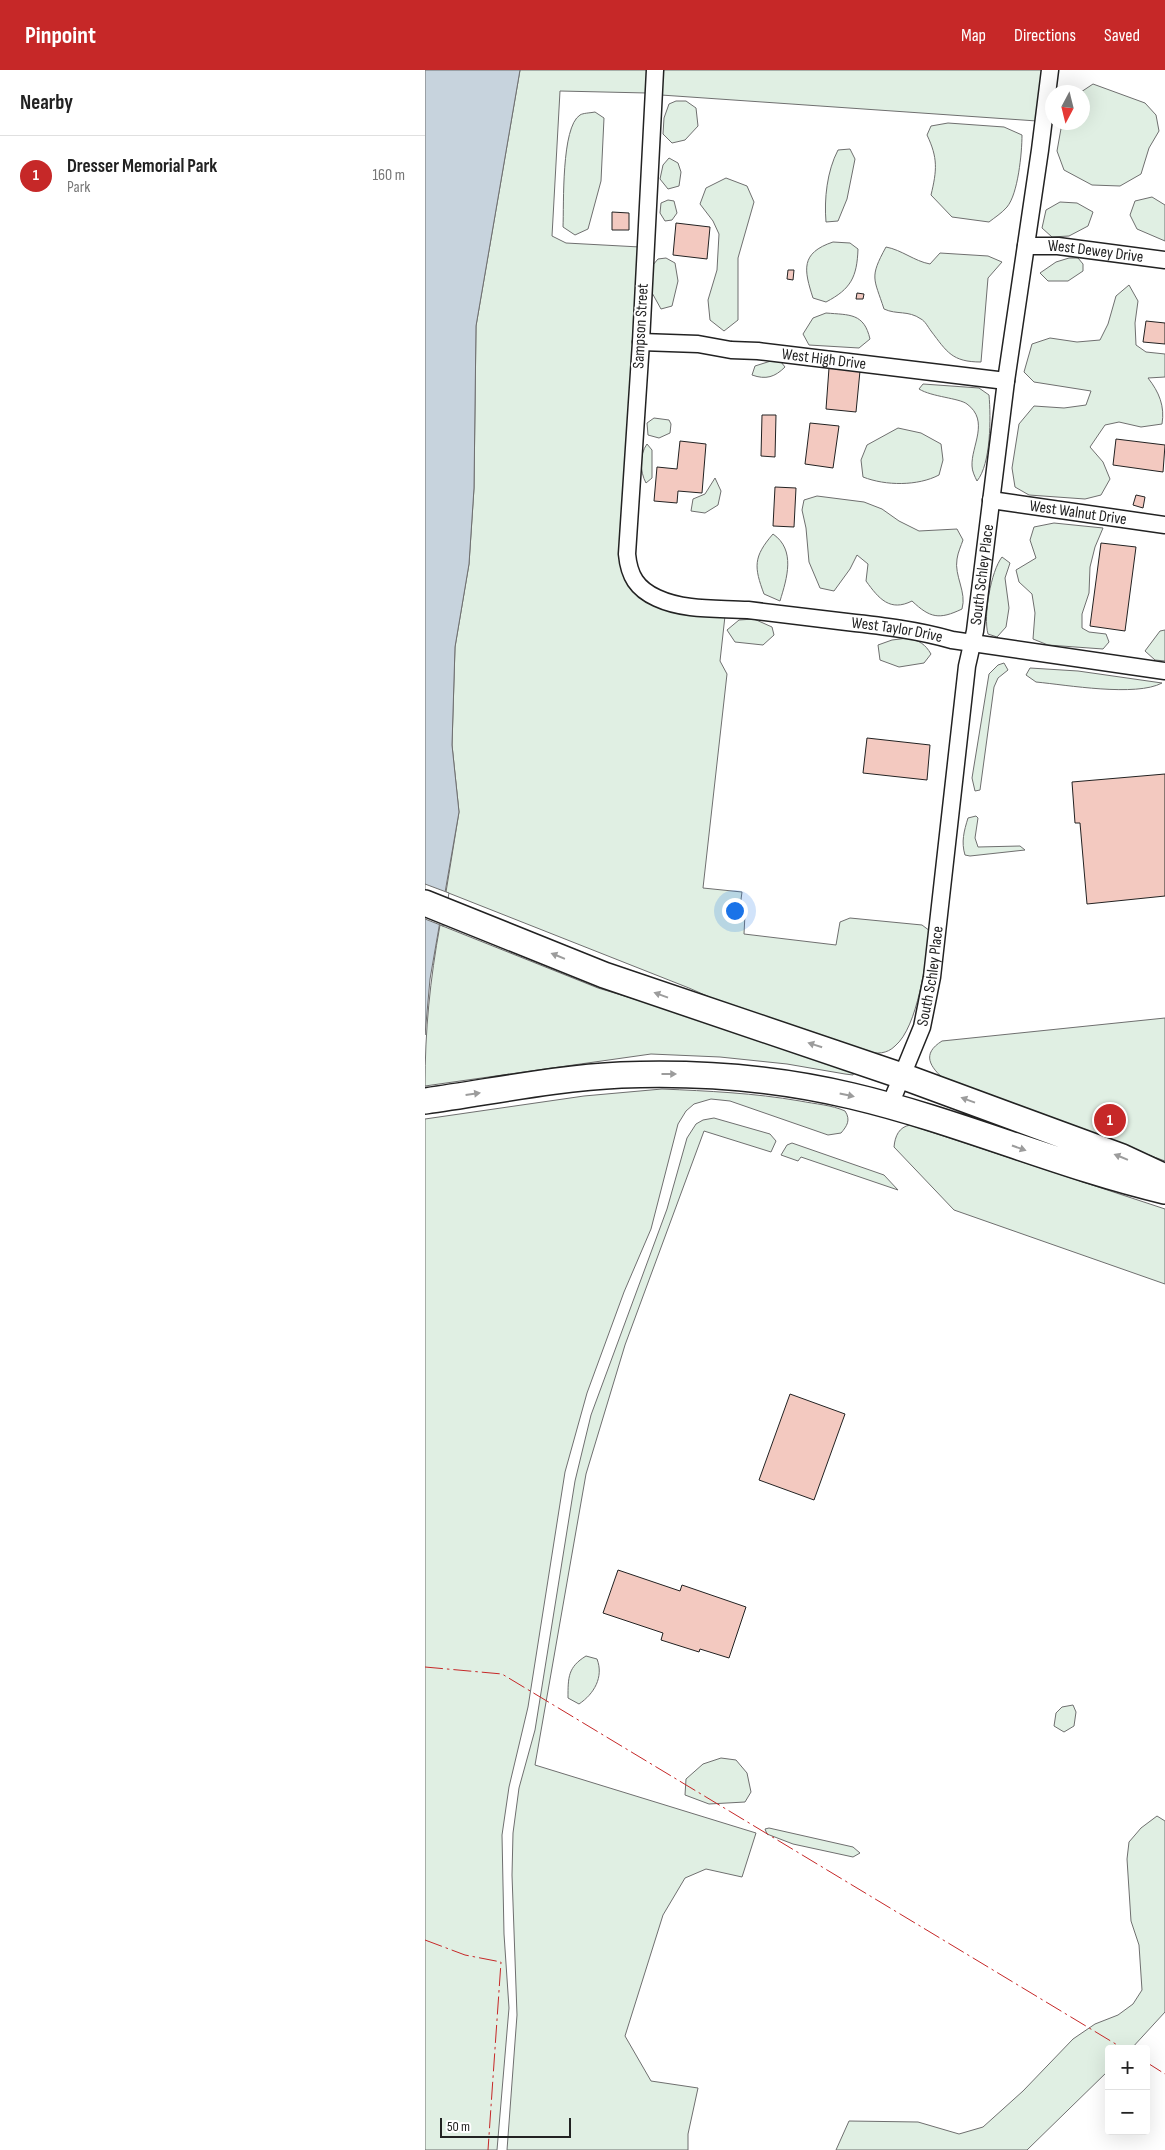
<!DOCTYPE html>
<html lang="en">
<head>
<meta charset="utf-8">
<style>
	:root { --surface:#fff; --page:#f2f2f2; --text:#222; --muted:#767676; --line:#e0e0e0; --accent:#c62828 }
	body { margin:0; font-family:"Sofia Sans Condensed",sans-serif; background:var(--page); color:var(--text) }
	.controls { position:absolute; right:15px; bottom:15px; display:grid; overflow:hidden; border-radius:5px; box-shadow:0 5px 20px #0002 }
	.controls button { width:45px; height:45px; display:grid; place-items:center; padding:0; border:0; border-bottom:1px solid var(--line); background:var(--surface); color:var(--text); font:25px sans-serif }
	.compass { position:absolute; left:620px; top:15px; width:45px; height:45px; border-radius:50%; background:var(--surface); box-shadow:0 5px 20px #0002; rotate:187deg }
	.scale { position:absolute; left:15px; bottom:12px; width:131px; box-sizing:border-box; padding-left:5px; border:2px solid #222; border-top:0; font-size:14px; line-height:18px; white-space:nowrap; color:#222; -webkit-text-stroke:4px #fff; paint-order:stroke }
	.you { position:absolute; left:309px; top:840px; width:18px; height:18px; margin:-12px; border:4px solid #fff; border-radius:50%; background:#1a73e8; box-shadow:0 0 0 8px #1a73e833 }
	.badge { display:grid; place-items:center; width:32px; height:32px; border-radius:50%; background:var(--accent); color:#fff; font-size:16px; font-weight:700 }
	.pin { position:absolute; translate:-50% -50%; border:2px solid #fff; box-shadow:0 1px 5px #0006 }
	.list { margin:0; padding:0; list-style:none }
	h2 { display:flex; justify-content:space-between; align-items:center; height:65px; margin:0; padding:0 20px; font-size:21px }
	h2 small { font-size:16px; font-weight:400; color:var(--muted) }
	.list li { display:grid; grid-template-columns:32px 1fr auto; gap:15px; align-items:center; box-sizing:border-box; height:80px; padding:0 20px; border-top:1px solid var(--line) }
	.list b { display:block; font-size:19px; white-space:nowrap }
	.list p { margin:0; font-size:16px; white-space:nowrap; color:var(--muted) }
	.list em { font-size:16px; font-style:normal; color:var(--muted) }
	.map { position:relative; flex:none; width:740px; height:2080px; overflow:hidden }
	header { display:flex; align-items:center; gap:30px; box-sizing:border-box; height:70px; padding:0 25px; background:var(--accent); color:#fff }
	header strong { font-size:24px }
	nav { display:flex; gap:28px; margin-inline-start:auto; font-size:18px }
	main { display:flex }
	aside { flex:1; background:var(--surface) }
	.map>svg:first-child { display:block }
	.green { fill:#e0efe3; stroke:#6f6f6f }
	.water { fill:#c7d3dd; stroke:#6f6f6f }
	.pier { fill:#fff; stroke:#6f6f6f }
	.building { fill:#f3c9c0; stroke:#222 }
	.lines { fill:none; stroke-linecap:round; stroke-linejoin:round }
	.minor-casing { stroke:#222; stroke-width:19 }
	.primary-casing { stroke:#222; stroke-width:28 }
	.minor { stroke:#fff; stroke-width:16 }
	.primary { stroke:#fff; stroke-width:25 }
	.power { stroke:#c62828; stroke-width:1; stroke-dasharray:18 4 2.5 4; stroke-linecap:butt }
	.oneway { fill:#9c9c9c }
	.labels { text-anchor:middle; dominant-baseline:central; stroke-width:4; stroke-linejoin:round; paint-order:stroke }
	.street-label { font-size:16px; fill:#222; stroke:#fff }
</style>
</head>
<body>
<header>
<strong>Pinpoint</strong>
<nav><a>Map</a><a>Directions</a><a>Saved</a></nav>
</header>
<main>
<aside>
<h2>Nearby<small></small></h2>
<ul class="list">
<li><span class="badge">1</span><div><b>Dresser Memorial Park</b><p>Park</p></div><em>160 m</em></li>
</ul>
</aside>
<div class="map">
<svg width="740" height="2080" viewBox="0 0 740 2080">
	<rect width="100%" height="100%" fill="#fff"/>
	<path class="green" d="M 95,0 L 223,0 L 222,23 L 135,21 L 127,166 L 141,173 L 215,177 L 202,509 L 300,546 L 295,591 L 302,604 L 278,818 L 317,822 L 315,837 L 320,844 L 319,864 L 411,875 L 415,852 L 425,848 L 497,855 L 505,861 C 501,890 493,957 470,976 C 462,984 452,984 441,982 L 314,940 L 264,918 L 21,822 L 34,742 L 27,675 L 30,577 L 44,494 L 49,418 L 51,256 Z
		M 236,0 L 620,0 L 612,51 L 236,25 Z
		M 668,14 L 720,33 L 731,45 L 734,61 L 724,78 L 716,104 L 695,116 L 667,115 L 639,100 L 632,81 L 637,53 L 658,52 L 658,22 L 656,22 Z
		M 251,31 L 261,31 L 271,38 L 273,56 L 260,70 L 247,73 L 238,64 L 239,48 L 244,34 Z
		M 170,42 L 179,48 L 176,111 L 163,159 L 150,165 L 138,157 C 139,135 136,57 155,45 C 158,43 165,43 170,42 Z
		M 523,53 L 579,57 L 597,65 C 597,83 593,124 582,137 C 577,143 569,148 564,152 L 527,147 L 506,125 C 512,100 513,88 502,65 L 506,56 Z
		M 425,79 L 430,89 L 422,129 L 413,151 L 401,152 C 399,129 402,101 413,80 Z
		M 244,88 L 253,93 L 256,102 L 254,116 L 243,119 L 235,109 L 238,95 Z
		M 301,108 L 322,116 L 329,132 L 313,188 L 313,250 L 299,261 L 285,250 L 283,230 L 292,200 L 294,164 L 288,151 L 275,134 L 281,118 Z
		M 727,127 L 740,135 L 740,171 L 712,159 L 705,145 L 710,131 Z
		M 243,130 L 249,131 L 252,143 L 247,150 L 240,151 L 235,143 L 236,133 Z
		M 635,132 L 652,133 L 668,142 L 663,156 L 644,166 L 627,167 L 617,158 L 621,140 Z
		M 408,172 L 425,173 L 433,179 C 432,207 426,219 401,232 L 388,228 C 379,200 375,183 408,172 Z
		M 461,177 C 477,180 489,191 505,194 L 515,183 L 563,186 L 577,192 L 563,208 L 556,292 C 527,292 522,282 506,261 C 503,257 500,251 496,249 C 483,240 472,245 459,239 C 449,208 444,208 461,177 Z
		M 241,188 L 250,193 L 253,211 L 247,236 L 236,239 L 226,221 L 227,196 L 233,189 Z
		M 644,188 L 653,188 L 658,194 L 658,201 L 643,211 L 623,211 L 615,203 L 631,192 Z
		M 704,215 L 713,231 L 710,253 L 711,275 L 721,282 L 740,284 L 740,307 L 723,308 C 734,322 740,336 737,354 L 716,357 L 694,352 L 680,355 L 665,377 L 678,392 L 685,409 L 676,425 L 660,429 L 604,425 L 590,417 L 587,398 L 594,354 L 609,336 L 639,338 L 661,335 L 666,321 L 609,312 L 599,302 L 607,274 L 625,268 L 652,272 L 675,270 L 683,254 L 691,226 Z
		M 401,243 C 425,245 439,243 445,269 L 434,278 L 384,275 L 378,264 L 388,248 Z
		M 349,290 L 356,292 L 360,297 C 350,307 341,310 327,305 L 330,296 Z
		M 498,314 L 554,318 L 564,325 C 566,347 566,394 552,411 C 550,407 547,401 547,396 C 546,376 565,351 542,334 C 534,328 507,327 494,319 Z
		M 229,348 L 244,350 L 246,354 L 245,363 L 234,368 L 223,365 L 222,353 Z
		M 473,358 L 496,363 L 516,374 L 518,390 L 514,405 C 493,416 461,416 438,407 L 436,390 L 442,375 Z
		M 222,374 L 227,380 L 227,408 L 221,413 C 215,402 214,385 222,374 Z
		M 290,408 L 296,421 L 293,435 L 280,443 L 266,441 L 268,429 L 280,424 Z
		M 392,426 L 439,432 L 457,439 L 474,451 L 494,461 L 532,459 L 538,470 C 536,476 533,482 532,489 C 529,506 542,522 537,539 C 514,550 505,548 487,531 C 465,542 454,529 441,511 L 443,494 L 432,485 L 425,499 L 409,521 L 395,518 L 384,492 L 381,458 L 377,440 L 379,430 Z
		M 629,453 L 678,458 L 670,477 L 665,497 L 664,523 L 657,544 L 657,558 L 664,562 L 681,564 L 684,572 L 678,579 L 623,575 L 608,569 L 610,543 L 607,524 L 594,512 L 591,500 L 611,488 L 605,470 L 609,457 Z
		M 348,464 C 371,480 362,508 355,531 L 339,524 C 329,497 328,487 348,464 Z
		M 577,487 L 585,493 L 580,508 L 584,538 L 581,557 L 572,567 L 563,564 C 558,546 566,501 577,487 Z
		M 329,549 L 347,557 L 349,565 L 338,575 L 310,572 L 302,560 L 314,550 Z
		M 740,560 L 740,591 L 730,590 L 720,581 L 735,561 Z
		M 483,568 C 495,571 500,574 506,584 L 499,593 L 474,597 L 455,590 L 453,575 L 467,570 Z
		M 579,593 L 583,600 L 573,608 L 569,617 L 555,720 L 550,721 L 547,708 L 564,604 L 573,595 Z
		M 605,598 L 653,601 L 737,613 C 711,627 642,615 611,612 L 601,605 Z
		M 551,746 L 553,748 L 550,768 L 553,777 L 595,776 L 600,780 L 545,786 L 540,785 C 536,772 539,761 543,748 Z
		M 15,855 L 173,918 L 279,950 L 429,1002 L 428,1005 L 420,1004 L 362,994 L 295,987 L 226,984 L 0,1016 C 0,960 5,910 15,855 Z
		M 740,948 L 740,1091 L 520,1010 C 505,997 496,984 517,971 Z
		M 237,1019 C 283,1021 329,1023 375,1031 C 390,1034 407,1035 420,1041 C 426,1050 422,1056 416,1063 L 403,1065 L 305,1031 L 286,1029 L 269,1034 L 261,1041 L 253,1054 L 226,1159 L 199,1222 L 162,1323 L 140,1402 L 103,1637 L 84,1717 L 77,1765 L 79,1864 L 84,1938 L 72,2080 L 0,2080 L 0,1049 L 159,1026 Z
		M 289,1048 L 345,1064 L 351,1071 L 346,1082 L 279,1061 L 200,1275 L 161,1404 L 110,1695 L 331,1763 L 317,1807 L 281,1799 L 260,1808 L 238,1845 L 200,1966 L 226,2011 L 273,2018 L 263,2064 L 263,2080 L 82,2080 L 92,1945 L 87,1805 L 88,1763 L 94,1718 L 110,1660 L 150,1411 L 166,1345 L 242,1139 L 262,1068 L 271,1054 L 278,1050 Z
		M 485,1055 L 740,1139 L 740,1214 L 529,1140 L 469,1077 C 470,1066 474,1057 485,1055 Z
		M 367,1073 L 459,1105 L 473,1120 L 376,1087 L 373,1091 L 356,1085 L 362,1075 Z
		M 161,1586 L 172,1589 C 179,1607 169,1624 154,1634 L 143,1628 C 143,1607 143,1597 161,1586 Z
		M 648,1635 L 651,1642 L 649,1656 L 639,1662 L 629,1656 L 631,1643 L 637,1637 Z
		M 296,1688 L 311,1690 L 322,1703 L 326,1722 L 320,1732 L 284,1734 L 260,1725 L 261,1709 L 278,1694 Z
		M 732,1746 L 740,1751 L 740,1942 L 706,1979 L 684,1979 L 684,2000 L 602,2080 L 411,2080 L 424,2051 L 493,2052 L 534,2064 L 558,2057 L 598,2021 L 648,1969 L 670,1954 L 693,1945 L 708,1934 L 717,1920 L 714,1875 L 706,1851 L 702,1789 L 704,1772 L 716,1758 Z
		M 344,1758 L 428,1777 L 435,1783 L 428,1787 L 368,1774 L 342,1764 L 340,1759 Z"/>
	<path class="water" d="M 0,0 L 95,0 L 51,256 L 49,418 L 44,494 L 30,577 L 27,675 L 34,742 L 5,909 L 0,965 Z"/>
	<path class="pier" d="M 0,814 L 24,823 L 18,856 L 0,849 Z"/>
	<path class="building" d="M 187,142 L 204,143 L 204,160 L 187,160 Z
		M 251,153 L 285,157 L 282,189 L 248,185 Z
		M 363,200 L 369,200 L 368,210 L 362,209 Z
		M 432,223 L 439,224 L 438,229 L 431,229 Z
		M 721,251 L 740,253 L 740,274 L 718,272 Z
		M 404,298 L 435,301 L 431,342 L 401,339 Z
		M 337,345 L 351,345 L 350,387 L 336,386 Z
		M 385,353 L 414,356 L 408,398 L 380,394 Z
		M 691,369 L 740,375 L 738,402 L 688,395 Z
		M 255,371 L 281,374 L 277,423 L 253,421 L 252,433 L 229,431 L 232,397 L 252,399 Z
		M 350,417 L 371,418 L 369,457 L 348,456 Z
		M 711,425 L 720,427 L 718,438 L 708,435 Z
		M 676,473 L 711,477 L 700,561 L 665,556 Z
		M 442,668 L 505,675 L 502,710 L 438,703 Z
		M 740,704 L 740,826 L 662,834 L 655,753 L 650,753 L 647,712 Z
		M 365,1324 L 420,1344 L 389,1430 L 334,1410 Z
		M 193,1500 L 255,1521 L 257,1515 L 321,1537 L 304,1588 L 275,1579 L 274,1582 L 236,1570 L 238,1563 L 178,1543 Z"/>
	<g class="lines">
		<defs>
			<g id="minor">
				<path id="s1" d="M 230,0 L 216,272 L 202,484 C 204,506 212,519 232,528 C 260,541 293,538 323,540 C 356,544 389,548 422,552 C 458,556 492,560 527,570 L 740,601"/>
				<path id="s2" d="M 601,176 L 633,176 L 740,190"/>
				<path id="s3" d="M 216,272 L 273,274 L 306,280 L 333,281 L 581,311"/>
				<path id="s4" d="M 566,430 L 740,455"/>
				<path id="s5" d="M 465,1035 L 497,957 L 507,907 L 542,596 L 550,561 L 581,311 L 615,80 L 625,0"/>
			</g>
			<path id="primary" d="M 0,833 L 179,905 L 477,1006 L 697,1087 L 740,1107
				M 0,1031 C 65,1022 131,1008 196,1005 C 273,1002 352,1008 427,1026 C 533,1051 634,1096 740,1121"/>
		</defs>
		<use href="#minor" class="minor-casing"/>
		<use href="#primary" class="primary-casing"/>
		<use href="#minor" class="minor"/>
		<use href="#primary" class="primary"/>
		<path class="power" d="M 0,1597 L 77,1604 L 699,1979
			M 0,1870 L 40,1885 L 76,1892 L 63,2080
			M 721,1992 L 740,2004"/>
	</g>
	<defs><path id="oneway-solid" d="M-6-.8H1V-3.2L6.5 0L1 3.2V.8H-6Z" transform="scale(1.25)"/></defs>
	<g class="oneway">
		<use href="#oneway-solid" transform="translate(133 886) rotate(-158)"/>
		<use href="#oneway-solid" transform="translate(236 925) rotate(-160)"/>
		<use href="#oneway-solid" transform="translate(390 975) rotate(-162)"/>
		<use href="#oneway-solid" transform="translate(244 1004)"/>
		<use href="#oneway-solid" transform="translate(48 1024) rotate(-8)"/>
		<use href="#oneway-solid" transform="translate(422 1025) rotate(12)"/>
		<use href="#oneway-solid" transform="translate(543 1030) rotate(-160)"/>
		<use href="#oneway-solid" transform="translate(594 1078) rotate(19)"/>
		<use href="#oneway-solid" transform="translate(696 1087) rotate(-158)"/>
	</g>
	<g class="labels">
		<g class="street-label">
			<text stroke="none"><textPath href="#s2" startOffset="70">West Dewey Drive</textPath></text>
			<text transform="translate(216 256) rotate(-87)">Sampson Street</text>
			<text stroke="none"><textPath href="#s3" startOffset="184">West High Drive</textPath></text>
			<text stroke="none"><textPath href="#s4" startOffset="88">West Walnut Drive</textPath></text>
			<text stroke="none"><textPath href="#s5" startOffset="541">South Schley Place</textPath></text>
			<text stroke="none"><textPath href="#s1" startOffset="784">West Taylor Drive</textPath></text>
			<text stroke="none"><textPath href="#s5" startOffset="136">South Schley Place</textPath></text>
		</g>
	</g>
</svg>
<div class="controls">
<button>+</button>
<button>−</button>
</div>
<svg class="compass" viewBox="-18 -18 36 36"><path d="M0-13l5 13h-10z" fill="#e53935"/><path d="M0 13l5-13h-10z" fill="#767676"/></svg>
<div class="scale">50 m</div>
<div class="you"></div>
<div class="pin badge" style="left:685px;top:1050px">1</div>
</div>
</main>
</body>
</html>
